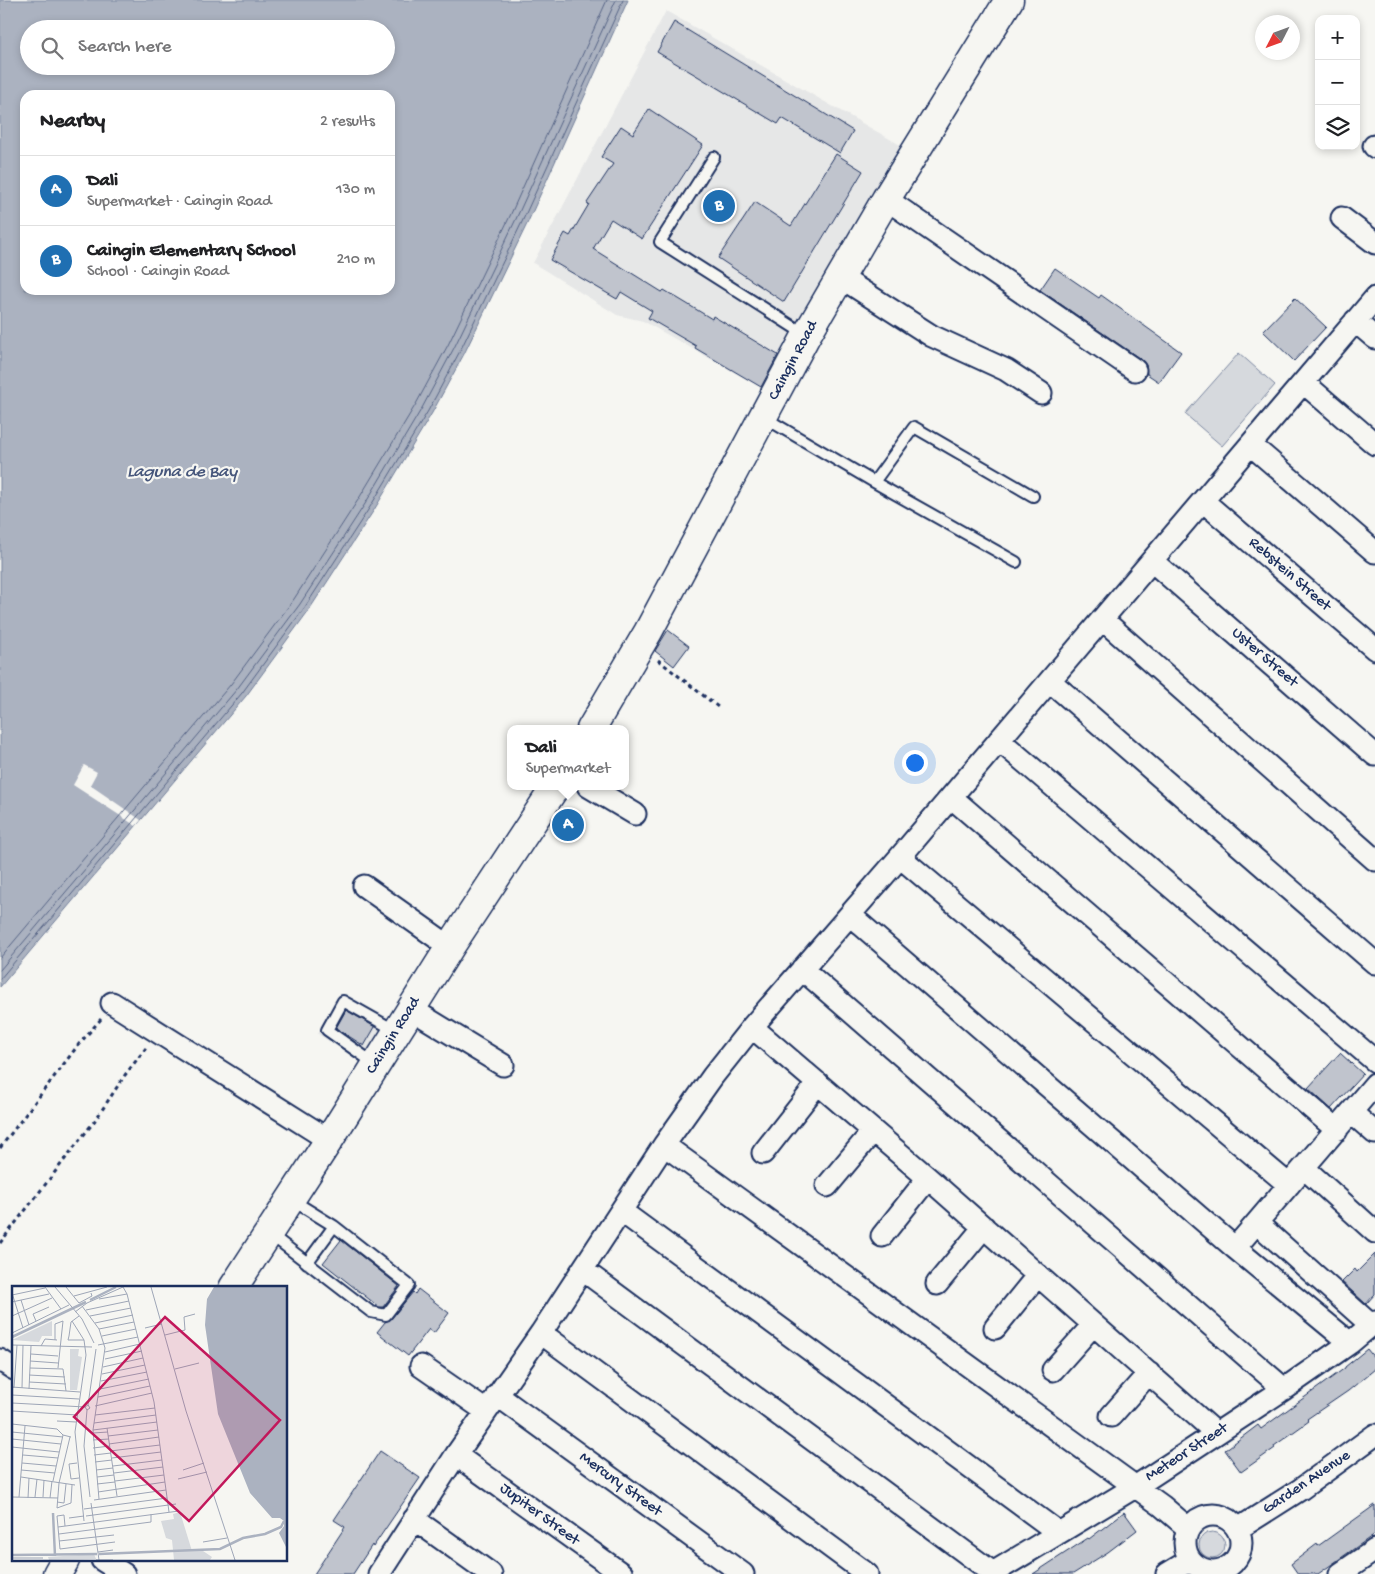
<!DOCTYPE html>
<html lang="en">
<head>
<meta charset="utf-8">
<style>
	:root { --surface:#fff; --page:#f2f2f2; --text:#202124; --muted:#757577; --line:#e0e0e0; --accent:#1f6fb2 }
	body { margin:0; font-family:"Gochi Hand",sans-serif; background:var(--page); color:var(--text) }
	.controls { position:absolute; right:15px; top:15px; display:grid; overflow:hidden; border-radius:10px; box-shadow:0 2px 8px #0003 }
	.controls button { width:45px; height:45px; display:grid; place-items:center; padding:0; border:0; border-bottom:1px solid var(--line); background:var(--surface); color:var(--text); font:25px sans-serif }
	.compass { position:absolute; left:1255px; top:15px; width:45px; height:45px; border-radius:50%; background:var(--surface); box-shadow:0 2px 8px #0003; rotate:228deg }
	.you { position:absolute; left:914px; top:762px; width:18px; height:18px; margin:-12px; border:4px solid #fff; border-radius:50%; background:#1a73e8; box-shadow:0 0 0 8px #1a73e833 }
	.badge { display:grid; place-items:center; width:32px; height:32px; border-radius:50%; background:var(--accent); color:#fff; font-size:16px; font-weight:700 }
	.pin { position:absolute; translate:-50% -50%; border:2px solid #fff; box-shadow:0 1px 5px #0006 }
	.popup { position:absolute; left:507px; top:725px; width:122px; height:65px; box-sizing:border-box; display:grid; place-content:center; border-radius:10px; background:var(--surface); filter:drop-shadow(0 1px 4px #0005); font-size:16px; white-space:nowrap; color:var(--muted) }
	.popup b { font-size:19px; color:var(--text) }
	.popup::after { content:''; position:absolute; left:50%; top:100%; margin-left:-10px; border:10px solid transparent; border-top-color:var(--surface) }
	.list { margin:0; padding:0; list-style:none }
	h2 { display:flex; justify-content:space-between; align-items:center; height:65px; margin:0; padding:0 20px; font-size:21px }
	h2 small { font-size:16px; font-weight:400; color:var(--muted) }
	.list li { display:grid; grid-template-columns:32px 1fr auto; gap:15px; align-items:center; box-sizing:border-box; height:70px; padding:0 20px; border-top:1px solid var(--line) }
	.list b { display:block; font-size:19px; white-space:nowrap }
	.list p { margin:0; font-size:16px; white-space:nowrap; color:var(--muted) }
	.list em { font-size:16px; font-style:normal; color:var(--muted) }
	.icon { flex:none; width:28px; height:28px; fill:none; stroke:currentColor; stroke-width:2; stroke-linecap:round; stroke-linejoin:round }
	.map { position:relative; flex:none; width:1375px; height:1574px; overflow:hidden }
	.search { position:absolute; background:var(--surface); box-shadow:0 2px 8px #0003; left:20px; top:20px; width:375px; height:55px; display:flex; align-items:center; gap:12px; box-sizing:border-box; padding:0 18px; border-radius:28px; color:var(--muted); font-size:19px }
	.panel { position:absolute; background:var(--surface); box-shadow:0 2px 8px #0003; left:20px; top:90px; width:375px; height:205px; border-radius:15px }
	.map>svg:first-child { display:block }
	.built { fill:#e6e7e7 }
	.green { fill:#d6d9dd; stroke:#78849e }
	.water { fill:#abb2c0; stroke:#717e99; fill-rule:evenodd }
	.pier { fill:#f6f6f2 }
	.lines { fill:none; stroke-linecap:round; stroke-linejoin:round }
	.shore { stroke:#556385; stroke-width:1 }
	.building { fill:#c0c4cd; stroke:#1b2f5e }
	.lane-casing { stroke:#1b2f5e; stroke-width:14 }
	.street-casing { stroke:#1b2f5e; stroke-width:25 }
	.secondary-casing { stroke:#1b2f5e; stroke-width:31 }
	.path { stroke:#1b2f5e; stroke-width:3; stroke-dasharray:4 4; stroke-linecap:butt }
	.lane { stroke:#f6f6f2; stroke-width:10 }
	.street { stroke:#f6f6f2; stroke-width:21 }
	.secondary { stroke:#f6f6f2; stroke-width:28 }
	.labels { text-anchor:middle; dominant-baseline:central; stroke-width:4.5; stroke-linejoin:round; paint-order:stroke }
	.street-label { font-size:16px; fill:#1b2f5e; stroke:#f6f6f2 }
	.water-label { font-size:18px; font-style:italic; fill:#46567b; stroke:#f6f6f2 }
	.inset-river { fill:none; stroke:#abb2c0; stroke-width:2.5 }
	.inset-road { fill:none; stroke:#9ea6b7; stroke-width:1 }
	.view { fill:#c2185b; fill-opacity:0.15; stroke:#c2185b; stroke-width:2.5 }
	.inset-edge { fill:none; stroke:#1b2f5e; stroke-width:2.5 }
</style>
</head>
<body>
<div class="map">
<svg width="1375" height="1574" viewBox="0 0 1375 1574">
	<rect width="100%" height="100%" fill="#f6f6f2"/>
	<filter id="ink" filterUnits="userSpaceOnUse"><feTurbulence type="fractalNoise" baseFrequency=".02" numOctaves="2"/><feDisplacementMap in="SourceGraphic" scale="10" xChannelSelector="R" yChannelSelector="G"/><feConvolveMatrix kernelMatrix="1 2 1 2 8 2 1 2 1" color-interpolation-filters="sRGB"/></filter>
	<g filter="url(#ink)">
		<path class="built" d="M 666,11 L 909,150 L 768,391 L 643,321 L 617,315 L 533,263 Z
			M 343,994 L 391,1025 L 366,1065 L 318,1034 Z"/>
		<path class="green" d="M 1239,353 L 1275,385 L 1222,446 L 1185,414 Z
			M1199 1545a13 13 0 1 1 26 0a13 13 0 1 1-26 0Z"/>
		<path class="water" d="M 0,0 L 628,0 L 527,224 L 464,354 L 432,413 L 374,510 L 309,610 L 246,696 L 0,987 ZM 29,29 L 386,29 L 386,66 L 29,66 ZM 25,95 L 390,95 L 390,290 L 25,290 Z"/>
		<path class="pier" d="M 84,765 L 97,772 L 90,785 L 141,820 L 136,826 L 73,785 Z"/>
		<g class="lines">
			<path class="shore" d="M 0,958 L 231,684 L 294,599 L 358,500 L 416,404 L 448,345 L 510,216 L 607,0
				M 0,970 L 237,689 L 300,604 L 365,504 L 422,408 L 454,348 L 516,219 L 616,0
				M 0,979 L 242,693 L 305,607 L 370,507 L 428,411 L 460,351 L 522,222 L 623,0"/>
		</g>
		<path class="building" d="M 674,22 L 853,131 L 840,153 L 782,118 L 778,124 L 657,52 Z
			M 649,109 L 703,145 L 642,239 L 611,219 L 593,249 L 662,292 L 664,290 L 712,319 L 713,316 L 778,355 L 761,387 L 695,348 L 696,346 L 648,318 L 652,311 L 621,292 L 617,299 L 550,260 L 565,233 L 570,236 L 589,204 L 587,203 L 613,164 L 601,157 L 621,126 L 633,134 Z
			M 836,154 L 863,171 L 784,302 L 718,258 L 755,202 L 791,226 Z
			M 1055,268 L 1099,298 L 1101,295 L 1181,352 L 1159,382 L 1147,374 L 1146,365 L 1142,360 L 1040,290 Z
			M 1295,298 L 1326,327 L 1294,361 L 1263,331 Z
			M 668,630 L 689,646 L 674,666 L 655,651 Z
			M 346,1010 L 375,1027 L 364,1046 L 336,1028 Z
			M 1340,1053 L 1363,1074 L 1331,1109 L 1308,1088 Z
			M 341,1240 L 399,1286 L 383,1307 L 379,1307 L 323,1263 Z
			M 1375,1254 L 1375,1294 L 1366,1304 L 1342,1282 L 1355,1269 L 1357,1272 Z
			M 418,1289 L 449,1313 L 434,1333 L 429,1329 L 408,1356 L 377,1332 L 385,1322 L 391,1319 L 413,1292 L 415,1294 Z
			M 1367,1349 L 1375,1359 L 1375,1369 L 1348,1391 L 1307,1419 L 1309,1421 L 1274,1446 L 1275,1448 L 1241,1472 L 1225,1450 L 1258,1425 L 1261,1429 L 1345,1368 L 1345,1367 Z
			M 380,1451 L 420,1478 L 373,1547 L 372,1545 L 353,1574 L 314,1574 L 345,1527 L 334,1520 Z
			M 1375,1505 L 1375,1534 L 1318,1574 L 1298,1574 L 1291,1564 L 1317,1544 L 1318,1546 Z
			M 1124,1512 L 1137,1530 L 1108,1552 L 1073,1574 L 1033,1574 L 1088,1538 L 1089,1539 Z"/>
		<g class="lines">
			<defs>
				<path id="lane" d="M 714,157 L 660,242 L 806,335
					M 765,418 L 874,482 L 1016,562
					M 874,482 L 914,427 L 1033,496
					M 375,1064 L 327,1030 L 343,1001 L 396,1031
					M 292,1200 L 334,1226
					M 270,1234 L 371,1312 L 386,1315 L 409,1285 L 334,1226 L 307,1263"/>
				<path id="street" d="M 1374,146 L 1375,147
					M 886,199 L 1135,370
					M 1342,218 L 1375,243
					M 840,277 L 932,336 L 1006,370 L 1041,393
					M 1355,321 L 1375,338
					M 1304,383 L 1375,444
					M 1251,445 L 1375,552
					M 1203,501 L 1375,649
					M 1152,561 L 1375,755
					M 1102,619 L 1375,860
					M 1050,681 L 1375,963
					M 999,740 L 1375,1061
					M 588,786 L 635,814
					M 951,797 L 1337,1130
					M 900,857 L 1289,1185
					M 364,886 L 450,947
					M 850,915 L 1235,1248 L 1350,1343
					M 802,969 L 1284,1389
					M 112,1003 L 329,1140
					M 411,1009 L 503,1065
					M 752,1027 L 928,1178 L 1216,1433
					M 1351,1112 L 1375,1133
					M 664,1145 L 1162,1506 L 1189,1529
					M 763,1153 L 818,1083
					M 1304,1168 L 1375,1232
					M 827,1186 L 873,1131
					M 621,1211 L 1059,1533
					M 1257,1223 L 1371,1325
					M 882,1236 L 928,1178
					M 1235,1248 L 1375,1084
					M 583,1270 L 993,1573
					M 937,1284 L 984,1227
					M 995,1328 L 1038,1275
					M 541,1333 L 867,1574
					M 0,1360 L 14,1369
					M 421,1366 L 486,1411
					M 1053,1370 L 1093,1325
					M 497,1395 L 743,1574
					M 1111,1416 L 1149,1373
					M 456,1455 L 622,1574
					M1185 1543a28 28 0 1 1 56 0a28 28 0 1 1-56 0Z
					M 414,1519 L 491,1574
					M 1238,1529 L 1301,1489 L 1375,1435
					M 102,1560 L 124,1574
					M 379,1574 L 456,1455 L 541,1333 L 664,1145 L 713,1076 L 752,1027 L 900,857 L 1375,298
					M 991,1574 L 1135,1487 L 1284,1389 L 1350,1343 L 1375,1322
					M 1167,1574 L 1190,1560
					M 1340,1574 L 1375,1550"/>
				<path id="secondary" d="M 591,729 L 648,632 L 806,336 L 886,199 L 1009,0
					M 233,1288 L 329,1140 L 450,947 L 556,786
					M 57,1574 L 65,1560"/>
			</defs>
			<use href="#lane" class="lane-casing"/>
			<use href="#street" class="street-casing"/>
			<use href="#secondary" class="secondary-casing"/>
			<path class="path" d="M 658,660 L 718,707
				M 0,1148 L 79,1044 L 101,1019
				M 0,1243 L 96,1119 L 125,1075 L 146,1048"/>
			<use href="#lane" class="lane"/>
			<use href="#street" class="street"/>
			<use href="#secondary" class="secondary"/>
		</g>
	</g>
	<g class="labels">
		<g class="street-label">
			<text transform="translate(794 361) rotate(-62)">Caingin Road</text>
			<text transform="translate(1289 575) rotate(41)">Rebstein Street</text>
			<text transform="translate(1264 658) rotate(41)">Uster Street</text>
			<text transform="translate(394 1036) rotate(-58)">Caingin Road</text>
			<text transform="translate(1187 1453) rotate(-33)">Meteor Street</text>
			<text transform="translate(1307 1483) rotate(-34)">Garden Avenue</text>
			<text transform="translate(620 1485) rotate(36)">Mercury Street</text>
			<text transform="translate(539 1515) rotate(36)">Jupiter Street</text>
		</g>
		<g class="water-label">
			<text x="182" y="472">Laguna de Bay</text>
		</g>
	</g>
	<g transform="translate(12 1286)">
		<rect width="275" height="275" fill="#f6f6f2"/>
		<path d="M 40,35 L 40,50 L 30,50 L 27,56 L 0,54 ZM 58,63 L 67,63 L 66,70 L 70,71 L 65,104 L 58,104 ZM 168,226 L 180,265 L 188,263 L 200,271 L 198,274 L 162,274 L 160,254 L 154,252 L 149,235 L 162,233 L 161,228 ZM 82,268 L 84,273 L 37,274 L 36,271 Z" fill="#d6d9dd"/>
		<path d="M 202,1 L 275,1 L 275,263 L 267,247 L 272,240 L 272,235 L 268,232 L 260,232 L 238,207 L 206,128 L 193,39 L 195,13 Z" fill="#abb2c0"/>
		<path class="inset-river" d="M 78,14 L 104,1M 0,51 L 74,16M 41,227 L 43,270M 87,268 L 208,263 L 231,252 L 253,248 L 269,241 L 272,235M 0,269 L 85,268"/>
		<path class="inset-road" d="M 33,1 L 49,23M 43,1 L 70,33 L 82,57M 54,1 L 67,17 L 80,10 L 79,7M 139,1 L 174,125 L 223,274M 0,7 L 11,42M 0,9 L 33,2M 62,10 L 95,1M 87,13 L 115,8M 9,14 L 17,39M 0,16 L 37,8M 70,20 L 87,43 L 93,62 L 81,144 L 87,213M 74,24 L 117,15M 63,26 L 75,17 L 111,1 L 115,8 L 142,116 L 157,226M 0,30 L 40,12M 78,30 L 119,22M 24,35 L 21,28 L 37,21M 60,35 L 72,54 L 74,69 L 63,146 L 72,235M 83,37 L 121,29M 133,42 L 150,38M 87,43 L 122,36M 0,47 L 57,19M 153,49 L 173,44 L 172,31 L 183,28M 57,50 L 59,36 L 67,30M 57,50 L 56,54 L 72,54M 90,50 L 124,43M 43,54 L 43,38 L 51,35 L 46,82M 0,59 L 80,61M 86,59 L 126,51M 29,60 L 33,53 L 45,54M 93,66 L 128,58M 19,68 L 46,70M 93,73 L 130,65M 18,75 L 46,77M 91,81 L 131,72M 18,82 L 51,83 L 54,105M 163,83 L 187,77M 90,88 L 133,79M 17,89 L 53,91M 89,95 L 135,86M 17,96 L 54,98M 0,101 L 68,106M 2,102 L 5,59M 10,102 L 11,59M 17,103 L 19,60M 88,103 L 137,93M 0,109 L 67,113M 86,111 L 138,100M 0,117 L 73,121 L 76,119 L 78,122 L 75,124 L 73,121M 76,119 L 84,63M 83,120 L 140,107M 75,124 L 72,160 L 78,211M 0,125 L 65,129M 83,129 L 143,122M 45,135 L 64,136M 82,137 L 144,129M 0,138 L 45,143 L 51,149 L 59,151M 95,142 L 105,210M 81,144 L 145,136M 0,146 L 51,151M 81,147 L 96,146M 96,150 L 146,144M 0,153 L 49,158M 81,154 L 97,153M 97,158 L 147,151M 0,161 L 47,166M 81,162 L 98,160M 98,165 L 148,159M 11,169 L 46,172M 82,169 L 99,167M 100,172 L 149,166M 83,176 L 100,174M 10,177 L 44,180M 65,177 L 57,178 L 59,193 L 67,192M 101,180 L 150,174M 9,184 L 43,187M 84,184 L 101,182M 171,184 L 192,177M 102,187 L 151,181M 9,191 L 63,199M 85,191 L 102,189M 166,193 L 195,186M 41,195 L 51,149M 103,195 L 152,189M 85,198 L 103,196M 86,206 L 153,196M 0,211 L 46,212M 7,211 L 13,140M 23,211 L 25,193M 31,211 L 32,194M 16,212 L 17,192M 38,212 L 40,195M 82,214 L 154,204M 45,216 L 52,217 L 54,198M 79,217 L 87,274M 45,222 L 47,197 L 58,151M 45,222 L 59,217 L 60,199M 72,223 L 155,212M 74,230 L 164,218M 57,232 L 72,230M 53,240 L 52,229 L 45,230 L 48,263 L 103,256M 46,241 L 167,225M 47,248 L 139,236 L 139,228M 47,255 L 102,249M 191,256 L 215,252M 86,266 L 101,264M 0,272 L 31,272M 84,274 L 101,274"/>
		<path class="view" d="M 153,31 L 268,134 L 177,235 L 62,131 Z"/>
		<rect width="275" height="275" class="inset-edge"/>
	</g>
</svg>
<div class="controls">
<button>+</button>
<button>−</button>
<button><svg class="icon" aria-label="layers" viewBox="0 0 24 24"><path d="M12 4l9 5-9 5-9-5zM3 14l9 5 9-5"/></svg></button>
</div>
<svg class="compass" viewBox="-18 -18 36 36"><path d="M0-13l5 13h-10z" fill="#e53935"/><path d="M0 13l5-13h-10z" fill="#757577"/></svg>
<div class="you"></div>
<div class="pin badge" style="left:568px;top:825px">A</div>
<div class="popup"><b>Dali</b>Supermarket</div>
<div class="pin badge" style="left:719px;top:206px">B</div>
<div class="search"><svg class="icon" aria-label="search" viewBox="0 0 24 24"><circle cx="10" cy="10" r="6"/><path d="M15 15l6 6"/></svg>Search here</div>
<section class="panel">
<h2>Nearby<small>2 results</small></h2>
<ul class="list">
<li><span class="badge">A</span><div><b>Dali</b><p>Supermarket · Caingin Road</p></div><em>130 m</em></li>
<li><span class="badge">B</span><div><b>Caingin Elementary School</b><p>School · Caingin Road</p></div><em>210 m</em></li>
</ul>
</section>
</div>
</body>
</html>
